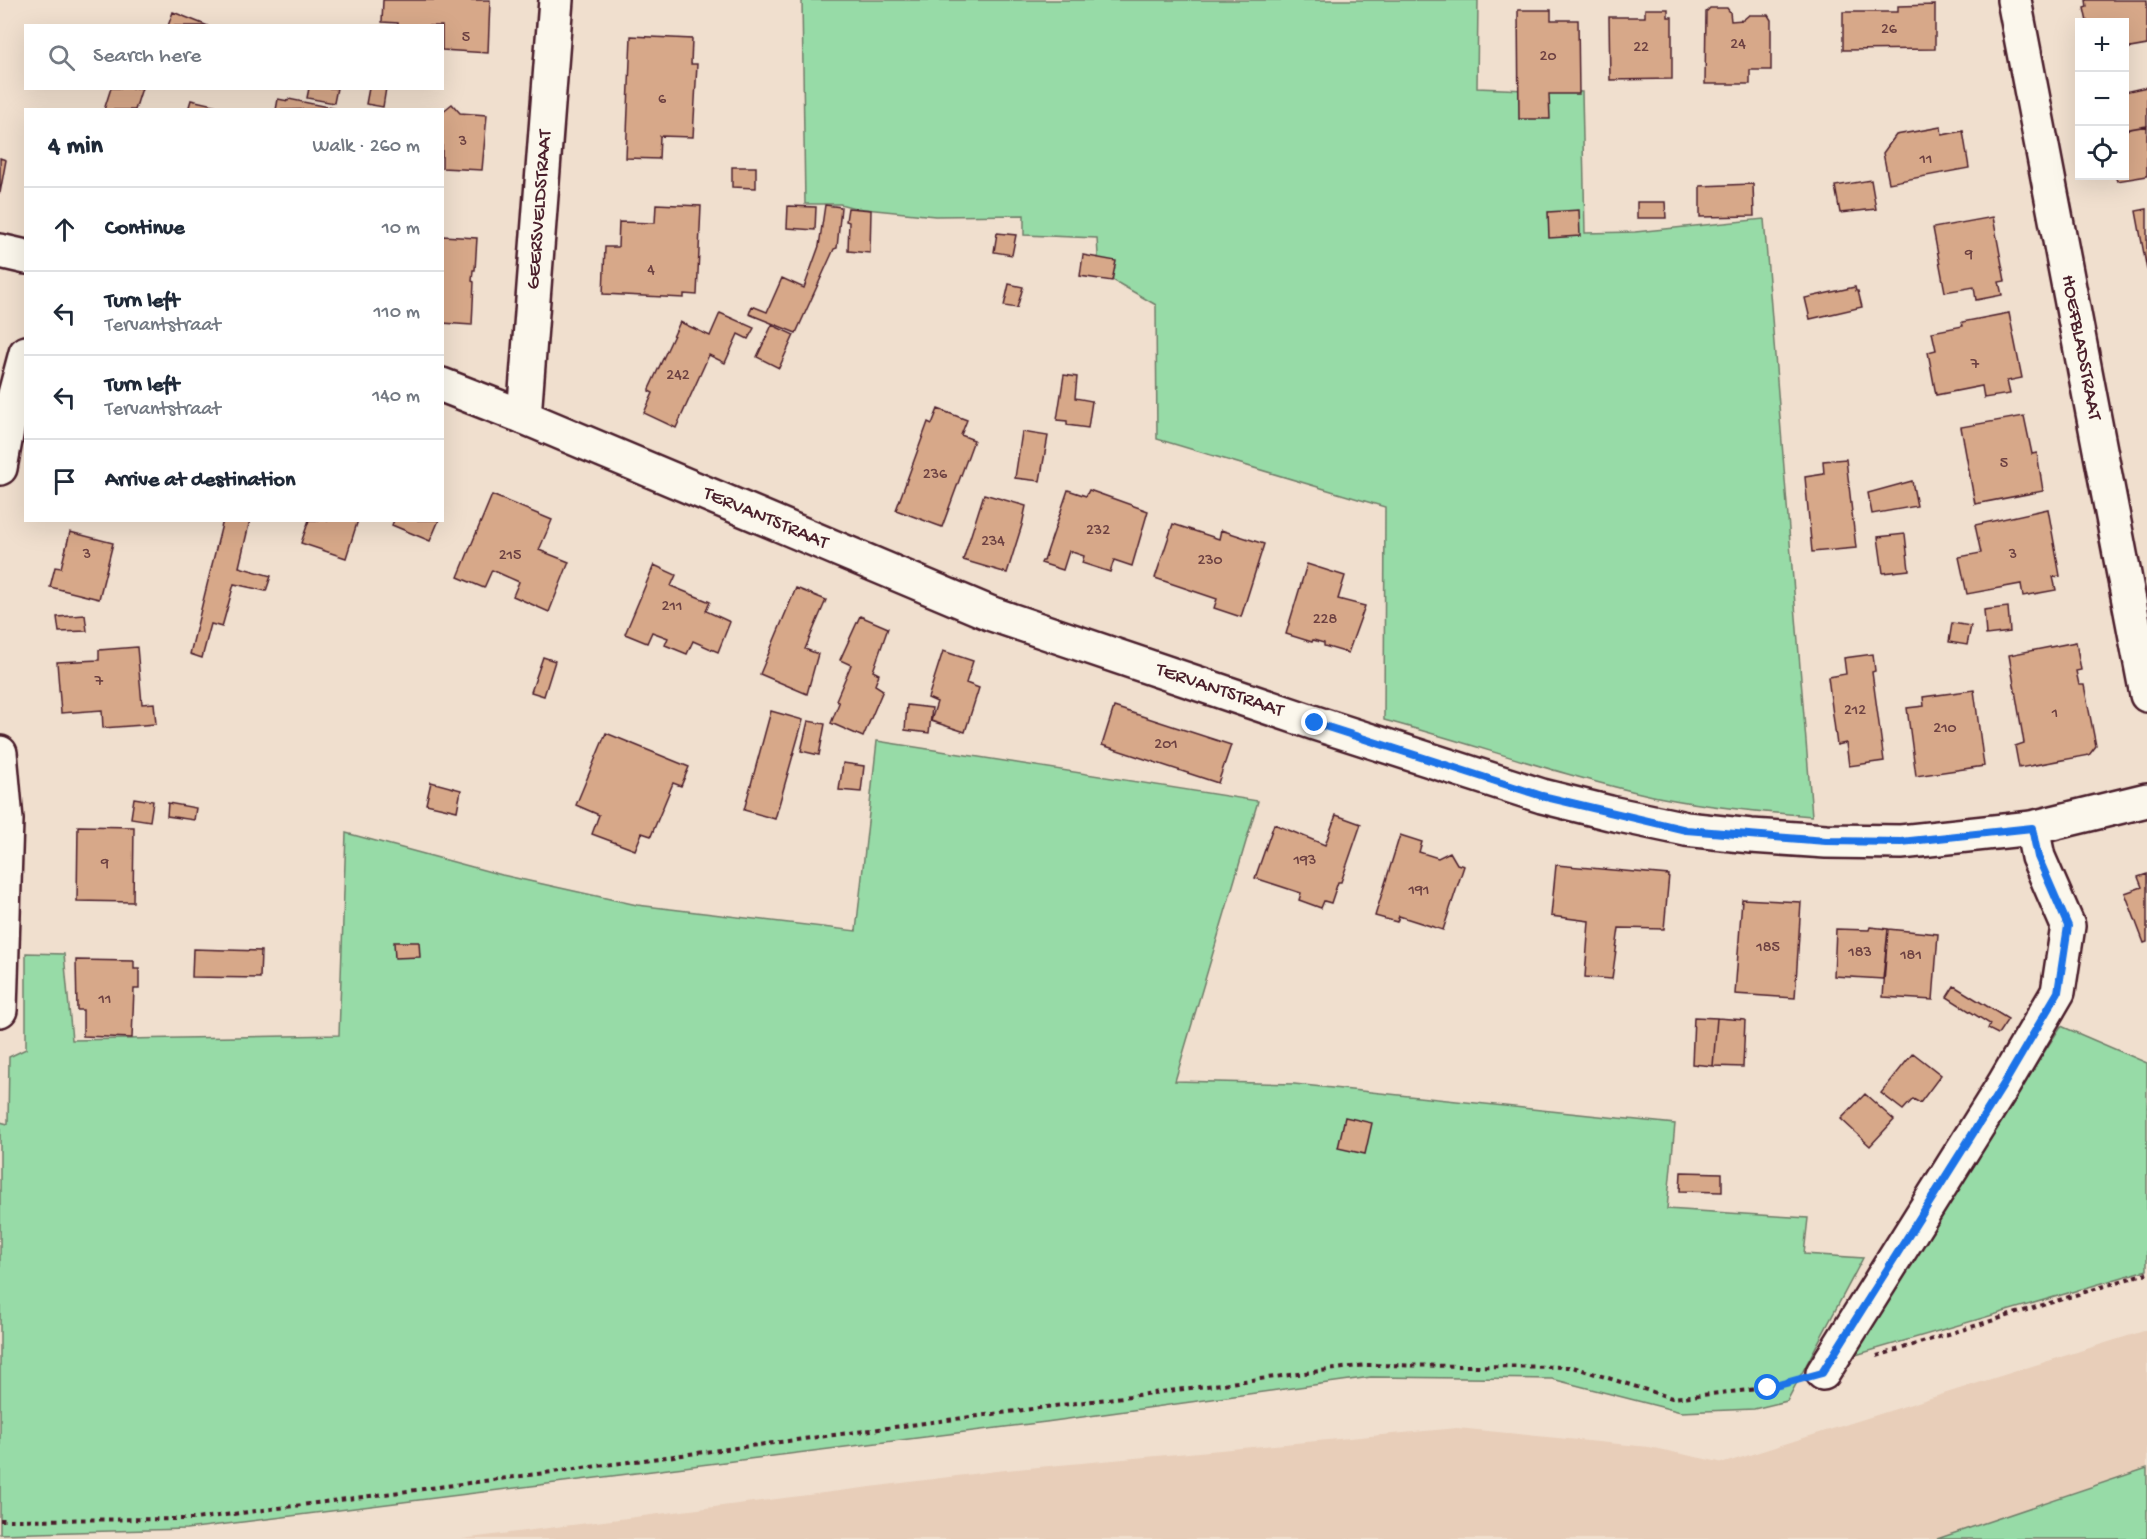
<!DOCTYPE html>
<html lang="en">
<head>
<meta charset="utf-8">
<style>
	:root { --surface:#fff; --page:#f2f2f3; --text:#1f2937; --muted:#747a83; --line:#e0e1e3 }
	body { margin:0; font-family:"Gochi Hand",sans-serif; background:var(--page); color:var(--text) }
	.controls { position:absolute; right:18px; top:18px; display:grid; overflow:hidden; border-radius:0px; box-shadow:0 6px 24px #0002 }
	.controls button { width:54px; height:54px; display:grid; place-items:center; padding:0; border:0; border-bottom:2px solid var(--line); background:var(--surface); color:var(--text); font:30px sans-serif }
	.stop { position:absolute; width:18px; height:18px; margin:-14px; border:4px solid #1a73e8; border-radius:50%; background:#fff }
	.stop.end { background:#1a73e8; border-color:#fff; box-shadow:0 2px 6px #0008 }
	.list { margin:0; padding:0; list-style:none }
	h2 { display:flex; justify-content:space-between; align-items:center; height:78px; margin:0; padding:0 24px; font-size:26px }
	h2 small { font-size:20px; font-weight:400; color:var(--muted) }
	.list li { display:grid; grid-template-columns:39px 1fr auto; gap:18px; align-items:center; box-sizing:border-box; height:84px; padding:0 24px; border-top:2px solid var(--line) }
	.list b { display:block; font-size:22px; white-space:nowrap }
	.list p { margin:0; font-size:20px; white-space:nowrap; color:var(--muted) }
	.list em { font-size:20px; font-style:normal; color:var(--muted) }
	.icon { flex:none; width:33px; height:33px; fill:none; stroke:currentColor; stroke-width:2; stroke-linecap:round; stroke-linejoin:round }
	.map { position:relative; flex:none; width:2147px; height:1539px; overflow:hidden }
	.search { position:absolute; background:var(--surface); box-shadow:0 6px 24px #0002; left:24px; top:24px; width:420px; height:66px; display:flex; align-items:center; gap:15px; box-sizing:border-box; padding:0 21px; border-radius:0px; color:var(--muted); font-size:22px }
	.panel { position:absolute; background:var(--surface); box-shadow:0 6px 24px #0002; left:24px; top:108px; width:420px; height:414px; border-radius:0px }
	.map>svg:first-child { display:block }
	.built { fill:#e8ceb9 }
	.green { fill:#97dba7; stroke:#707d69; stroke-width:1.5 }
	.building { fill:#d7a889; stroke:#4a1f2b; stroke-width:1.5 }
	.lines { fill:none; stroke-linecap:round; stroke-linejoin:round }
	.minor-casing { stroke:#4a1f2b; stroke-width:38 }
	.path { stroke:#4a1f2b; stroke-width:4; stroke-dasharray:4.5 4.5; stroke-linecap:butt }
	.minor { stroke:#fbf7ec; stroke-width:33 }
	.route { stroke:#1a73e8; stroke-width:8 }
	.labels { text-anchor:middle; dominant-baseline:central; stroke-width:4.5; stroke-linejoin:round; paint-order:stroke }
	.number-label { font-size:16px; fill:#6d4142 }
	.street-label { font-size:20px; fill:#4a1f2b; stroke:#fbf7ec }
</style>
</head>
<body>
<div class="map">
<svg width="2147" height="1539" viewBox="0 0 2147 1539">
	<rect width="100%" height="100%" fill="#f0dfce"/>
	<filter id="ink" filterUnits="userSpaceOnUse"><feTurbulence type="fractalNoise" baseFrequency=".0167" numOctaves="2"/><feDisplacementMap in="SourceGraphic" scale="12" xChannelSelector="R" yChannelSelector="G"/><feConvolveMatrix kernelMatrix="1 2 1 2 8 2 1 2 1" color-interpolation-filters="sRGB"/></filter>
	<g filter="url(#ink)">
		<path class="built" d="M 2147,1330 L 2147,1468 L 1937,1539 L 462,1539 L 996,1471 L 1457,1428 L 1649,1447 L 1724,1463 Z"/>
		<path class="green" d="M 802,0 L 1478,0 L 1477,88 L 1582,92 L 1585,233 L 1635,232 L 1764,219 L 1812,816 C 1759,812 1706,807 1653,796 C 1562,776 1474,744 1384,720 L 1385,507 L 1157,439 L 1156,305 L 1099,272 L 1097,238 L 1024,235 L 1024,215 L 935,216 L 855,208 L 840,204 L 805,204 Z
			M 877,741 L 1258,801 L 1175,1081 L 1294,1084 L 1675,1124 L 1667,1209 L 1808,1218 L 1804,1254 L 1863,1258 L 1787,1401 L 1754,1409 L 1681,1412 L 1552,1379 L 1371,1377 L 1046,1422 L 186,1529 L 0,1534 L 0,1122 L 8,1124 L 9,1057 L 26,1049 L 26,953 L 64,954 L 72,1040 L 339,1035 L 346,833 L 502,875 L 637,905 L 856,931 Z
			M 2061,1026 L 2147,1063 L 2147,1270 L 1849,1357 Z
			M 2147,1468 L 2147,1539 L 1937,1539 Z"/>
		<path class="building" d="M 383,0 L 490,0 L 488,53 L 442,50 L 442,26 L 398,26 L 398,23 L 382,22 Z
			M 2086,0 L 2147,0 L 2147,45 L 2124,49 L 2124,22 L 2087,22 L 2084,8 L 2087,7 Z
			M 1935,5 L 1935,49 L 1843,50 L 1843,12 L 1898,12 L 1898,6 Z
			M 1710,8 L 1727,8 L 1730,12 L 1731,21 L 1743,20 L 1749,15 L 1768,15 L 1771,20 L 1771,70 L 1750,70 L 1750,84 L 1705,84 L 1706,12 Z
			M 1645,9 L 1668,9 L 1668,17 L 1672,17 L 1672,79 L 1610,80 L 1609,17 L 1645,17 Z
			M 1518,10 L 1551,10 L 1551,20 L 1578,20 L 1579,94 L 1549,94 L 1550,119 L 1519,119 Z
			M 173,12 L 208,26 L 168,26 Z
			M 631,36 L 692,39 L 691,64 L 697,64 L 693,137 L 660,136 L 659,159 L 626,158 Z
			M 2147,87 L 2147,126 L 2124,130 L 2124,92 Z
			M 111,88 L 142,88 L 135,110 L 104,110 Z
			M 309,88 L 337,88 L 334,103 L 307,98 Z
			M 369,88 L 386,88 L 383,107 L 366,104 Z
			M 278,99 L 288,101 L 289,99 L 337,109 L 276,110 Z
			M 191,100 L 218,106 L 218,110 L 188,110 Z
			M 452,104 L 460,113 L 487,115 L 482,170 L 442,168 L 442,112 Z
			M 2147,126 L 2147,176 L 2117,181 L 2115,176 L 2124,176 L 2124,130 Z
			M 1941,127 L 1942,135 L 1963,131 L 1969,168 L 1889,183 L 1883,153 L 1896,135 Z
			M 0,158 L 6,160 L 0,193 Z
			M 732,167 L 756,167 L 756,188 L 732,187 Z
			M 1871,180 L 1876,209 L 1840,213 L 1835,186 Z
			M 1753,184 L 1754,216 L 1700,217 L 1700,186 Z
			M 1637,202 L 1665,202 L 1666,218 L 1637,218 Z
			M 656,204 L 701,206 L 697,295 L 684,294 L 684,298 L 603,294 L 605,247 L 618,247 L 619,222 L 655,223 Z
			M 825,205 L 841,207 L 837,248 L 834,249 L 796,333 L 749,314 L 752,306 L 767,312 L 782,278 L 804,288 L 819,246 Z
			M 788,206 L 816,207 L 815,230 L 787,228 Z
			M 848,208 L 871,210 L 870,253 L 848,251 L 849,222 L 846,221 Z
			M 2147,209 L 2147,270 L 2136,211 Z
			M 1579,210 L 1580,236 L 1549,238 L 1548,212 Z
			M 1993,217 L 2005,281 L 1999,282 L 2002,295 L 1976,300 L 1974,287 L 1945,292 L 1933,228 Z
			M 997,233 L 1016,235 L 1012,255 L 994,252 Z
			M 442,236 L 477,238 L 475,270 L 473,270 L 472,281 L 474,282 L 472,325 L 442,323 Z
			M 1083,255 L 1116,261 L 1112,281 L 1080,276 Z
			M 1009,284 L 1023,287 L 1017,308 L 1004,306 Z
			M 1855,287 L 1856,291 L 1858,291 L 1862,307 L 1810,319 L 1805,298 Z
			M 720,313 L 754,328 L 748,339 L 738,334 L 725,363 L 709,355 L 676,428 L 644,413 L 653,393 L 649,391 L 649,389 L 680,322 L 710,336 Z
			M 2009,313 L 2022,378 L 2007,381 L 2010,394 L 1984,398 L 1982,386 L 1936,395 L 1928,352 L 1936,350 L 1932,332 L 1963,326 L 1962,322 Z
			M 772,325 L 794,335 L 779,368 L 757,357 Z
			M 1064,375 L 1077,377 L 1075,398 L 1092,401 L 1088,428 L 1067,425 L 1067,421 L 1057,420 Z
			M 938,409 L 967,420 L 961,435 L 974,440 L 942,527 L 896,510 L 928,422 L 932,424 Z
			M 2024,416 L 2032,454 L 2037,453 L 2043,491 L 1975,504 L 1961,427 Z
			M 1022,432 L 1048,436 L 1040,481 L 1015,478 Z
			M 1846,459 L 1856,548 L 1812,552 L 1805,477 L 1824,474 L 1823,461 Z
			M 1912,481 L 1917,506 L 1872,514 L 1868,493 Z
			M 1068,490 L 1086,496 L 1089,490 L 1148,511 L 1132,566 L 1114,560 L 1110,572 L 1082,563 L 1084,556 L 1069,551 L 1063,570 L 1041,563 L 1042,561 L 1044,561 Z
			M 984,494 L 1026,506 L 1022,525 L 1007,573 L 963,560 Z
			M 492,495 L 552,520 L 539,550 L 569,562 L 549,612 L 513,596 L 519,582 L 492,570 L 484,588 L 458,577 Z
			M 2048,509 L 2060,576 L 2053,577 L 2056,590 L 2023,596 L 2021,584 L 1967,594 L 1959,557 L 1981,553 L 1975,525 Z
			M 223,520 L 250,520 L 239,567 L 271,576 L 266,591 L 234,584 L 222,627 L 211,624 L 202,658 L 190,654 Z
			M 309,520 L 358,520 L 346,558 L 301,543 Z
			M 394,520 L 439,520 L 430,541 L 392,525 Z
			M 1173,524 L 1219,539 L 1221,530 L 1264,544 L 1241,617 L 1214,608 L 1217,599 L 1155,578 Z
			M 70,532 L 113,543 L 99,599 L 50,587 L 55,567 L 61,568 Z
			M 1905,534 L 1909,570 L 1883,573 L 1878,537 Z
			M 1307,564 L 1345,576 L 1338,599 L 1365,606 L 1348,653 L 1324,646 L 1324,643 L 1313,640 L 1312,642 L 1286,634 Z
			M 654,565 L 676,575 L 671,586 L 710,602 L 706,611 L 730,622 L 718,652 L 693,641 L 687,654 L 665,645 L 668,638 L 652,632 L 647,643 L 625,634 Z
			M 796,588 L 826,600 L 805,649 L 818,654 L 807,694 L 760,674 Z
			M 2008,607 L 2010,632 L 1986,635 L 1984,610 Z
			M 85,615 L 87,631 L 59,632 L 57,617 Z
			M 860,616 L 888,628 L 873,671 L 879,674 L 875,685 L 883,690 L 863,737 L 831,723 L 839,703 L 836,700 L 851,665 L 840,660 Z
			M 1952,623 L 1971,626 L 1967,645 L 1949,642 Z
			M 2076,642 L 2081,670 L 2076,671 L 2079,685 L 2084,685 L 2096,746 L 2089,755 L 2019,768 L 2015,746 L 2024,743 L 2009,655 Z
			M 137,647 L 142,704 L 154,703 L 156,724 L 103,728 L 102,710 L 61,713 L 57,662 L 99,660 L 99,650 Z
			M 943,651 L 973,661 L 966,683 L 979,688 L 965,732 L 931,721 L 937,702 L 928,698 Z
			M 1873,654 L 1875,671 L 1872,672 L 1884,761 L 1849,766 L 1846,743 L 1837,745 L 1828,677 L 1846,674 L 1844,658 Z
			M 543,657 L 555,661 L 544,696 L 531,692 Z
			M 1974,690 L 1984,766 L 1916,776 L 1907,708 L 1924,706 L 1923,697 Z
			M 907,705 L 932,708 L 929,733 L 905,730 Z
			M 1114,707 L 1231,745 L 1218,783 L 1102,745 Z
			M 771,711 L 803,720 L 775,819 L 744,810 Z
			M 808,721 L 825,724 L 819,755 L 801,751 Z
			M 606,733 L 689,767 L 681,786 L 673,783 L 651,836 L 642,833 L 635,850 L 592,834 L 599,815 L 576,805 Z
			M 843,763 L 864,766 L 861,792 L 839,790 Z
			M 431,782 L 461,790 L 457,811 L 426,804 Z
			M 134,798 L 153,801 L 150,821 L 131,818 Z
			M 168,803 L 196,808 L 194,820 L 167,816 Z
			M 1336,815 L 1361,824 L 1341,882 L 1338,882 L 1331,903 L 1324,901 L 1321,908 L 1299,900 L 1301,893 L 1255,878 L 1274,824 L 1325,845 Z
			M 78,826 L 134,827 L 133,902 L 77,901 Z
			M 1400,835 L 1422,842 L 1419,852 L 1438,858 L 1450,852 L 1457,864 L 1464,866 L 1443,930 L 1399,916 L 1397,922 L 1375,916 Z
			M 1556,865 L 1669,875 L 1664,929 L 1619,928 L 1612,979 L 1585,977 L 1589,921 L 1551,916 Z
			M 2147,874 L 2147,942 L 2144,943 L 2125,893 L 2142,887 L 2138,877 Z
			M 1742,899 L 1801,902 L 1795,998 L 1735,994 Z
			M 1870,927 L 1888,929 L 1883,979 L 1834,976 L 1836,929 L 1869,930 Z
			M 1888,929 L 1938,934 L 1933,1000 L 1883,997 Z
			M 394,942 L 419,942 L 420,957 L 395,958 Z
			M 193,949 L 261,951 L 260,978 L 192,977 Z
			M 76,960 L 134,961 L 134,969 L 139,969 L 139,989 L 134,989 L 132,1038 L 83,1036 L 83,1010 L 77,1010 Z
			M 1954,986 L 2008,1019 L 1998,1034 L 1988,1029 L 1990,1024 L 1947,997 Z
			M 1694,1017 L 1717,1018 L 1713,1066 L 1692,1064 Z
			M 1717,1018 L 1745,1020 L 1743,1067 L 1713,1066 Z
			M 1913,1053 L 1941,1075 L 1920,1103 L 1913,1099 L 1903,1110 L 1881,1093 Z
			M 1865,1094 L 1894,1120 L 1870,1146 L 1841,1119 Z
			M 1345,1117 L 1372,1123 L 1365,1154 L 1338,1148 Z
			M 1681,1172 L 1722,1173 L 1722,1192 L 1680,1191 Z"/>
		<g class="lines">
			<defs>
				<g id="minor">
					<path id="s1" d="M 2014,0 L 2147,695"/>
					<path d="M 0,251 L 26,257"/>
					<path id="s2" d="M 442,385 L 524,417 L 992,614 L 1315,723 L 1542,796 L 1610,813 L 1686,829 L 1751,836 L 1826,841 L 1901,842 L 2032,828 L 2147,800"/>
					<path id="s3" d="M 524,417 L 556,0"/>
					<path d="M 0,468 L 10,413 L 26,353"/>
					<path d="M 0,753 L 6,820 L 0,1010"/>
					<path d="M 1823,1373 L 2004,1084 L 2058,992 L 2068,926 L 2038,857 L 2032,828"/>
				</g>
			</defs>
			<use href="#minor" class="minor-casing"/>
			<path class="path" d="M 1877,1356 L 2147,1273
				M 0,1520 L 195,1519 L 1366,1365 L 1573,1367 L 1672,1398 L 1768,1388 L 1792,1381"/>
			<use href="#minor" class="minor"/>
		</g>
	</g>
	<g class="lines" filter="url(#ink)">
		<path class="route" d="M 1315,723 L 1542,796 L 1686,830 L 1826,841 L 1901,842 L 2032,828 L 2038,857 L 2068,926 L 2058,992 L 2004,1084 L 1822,1373 L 1768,1388"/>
	</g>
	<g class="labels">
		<g class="number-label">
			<text x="1889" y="30">26</text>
			<text x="466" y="38">5</text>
			<text x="1738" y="45">24</text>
			<text x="1641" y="48">22</text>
			<text x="1548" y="57">20</text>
			<text x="662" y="100">6</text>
			<text x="463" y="142">3</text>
			<text x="1926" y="160">11</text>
			<text x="1969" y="255">9</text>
			<text x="651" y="271">4</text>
			<text x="1975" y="365">7</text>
			<text x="678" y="376">242</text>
			<text x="2004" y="464">5</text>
			<text x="935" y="475">236</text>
			<text x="1098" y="531">232</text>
			<text x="993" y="542">234</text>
			<text x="87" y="555">3</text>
			<text x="2013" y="555">3</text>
			<text x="510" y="556">215</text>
			<text x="1210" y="561">230</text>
			<text x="672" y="607">211</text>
			<text x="1325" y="620">228</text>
			<text x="99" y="682">7</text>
			<text x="1855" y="711">212</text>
			<text x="2055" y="714">1</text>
			<text x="1945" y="729">210</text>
			<text x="1166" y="745">201</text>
			<text x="1305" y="861">193</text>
			<text x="105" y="864">9</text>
			<text x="1419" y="891">191</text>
			<text x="1768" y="948">185</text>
			<text x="1860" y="953">183</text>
			<text x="1911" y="956">181</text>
			<text x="105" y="1000">11</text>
		</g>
		<g class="street-label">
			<text stroke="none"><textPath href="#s3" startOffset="208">GEERSVELDSTRAAT</textPath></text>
			<text stroke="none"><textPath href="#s1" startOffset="354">HOEFBLADSTRAAT</textPath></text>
			<text stroke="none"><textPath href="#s2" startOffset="350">TERVANTSTRAAT</textPath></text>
			<text stroke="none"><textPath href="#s2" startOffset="836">TERVANTSTRAAT</textPath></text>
		</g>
	</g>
</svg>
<div class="controls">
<button>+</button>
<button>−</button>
<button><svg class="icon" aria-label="locate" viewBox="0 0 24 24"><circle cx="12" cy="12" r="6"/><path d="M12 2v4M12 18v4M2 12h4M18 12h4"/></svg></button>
</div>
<div class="stop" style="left:1768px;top:1388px"></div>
<div class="stop end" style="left:1315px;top:723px"></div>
<div class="search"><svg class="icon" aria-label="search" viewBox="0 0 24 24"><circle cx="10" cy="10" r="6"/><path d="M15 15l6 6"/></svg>Search here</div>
<section class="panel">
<h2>4 min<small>Walk · 260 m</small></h2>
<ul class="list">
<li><svg class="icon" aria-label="ahead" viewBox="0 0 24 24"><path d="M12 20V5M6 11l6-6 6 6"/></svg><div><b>Continue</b></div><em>10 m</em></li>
<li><svg class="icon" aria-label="left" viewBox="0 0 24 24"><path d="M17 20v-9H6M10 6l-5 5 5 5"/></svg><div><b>Turn left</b><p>Tervantstraat</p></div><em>110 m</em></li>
<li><svg class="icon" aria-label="left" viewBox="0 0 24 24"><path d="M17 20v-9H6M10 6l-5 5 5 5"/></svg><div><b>Turn left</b><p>Tervantstraat</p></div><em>140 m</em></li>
<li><svg class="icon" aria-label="arrive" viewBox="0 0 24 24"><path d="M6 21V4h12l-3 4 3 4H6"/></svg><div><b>Arrive at destination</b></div></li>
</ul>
</section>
</div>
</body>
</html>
